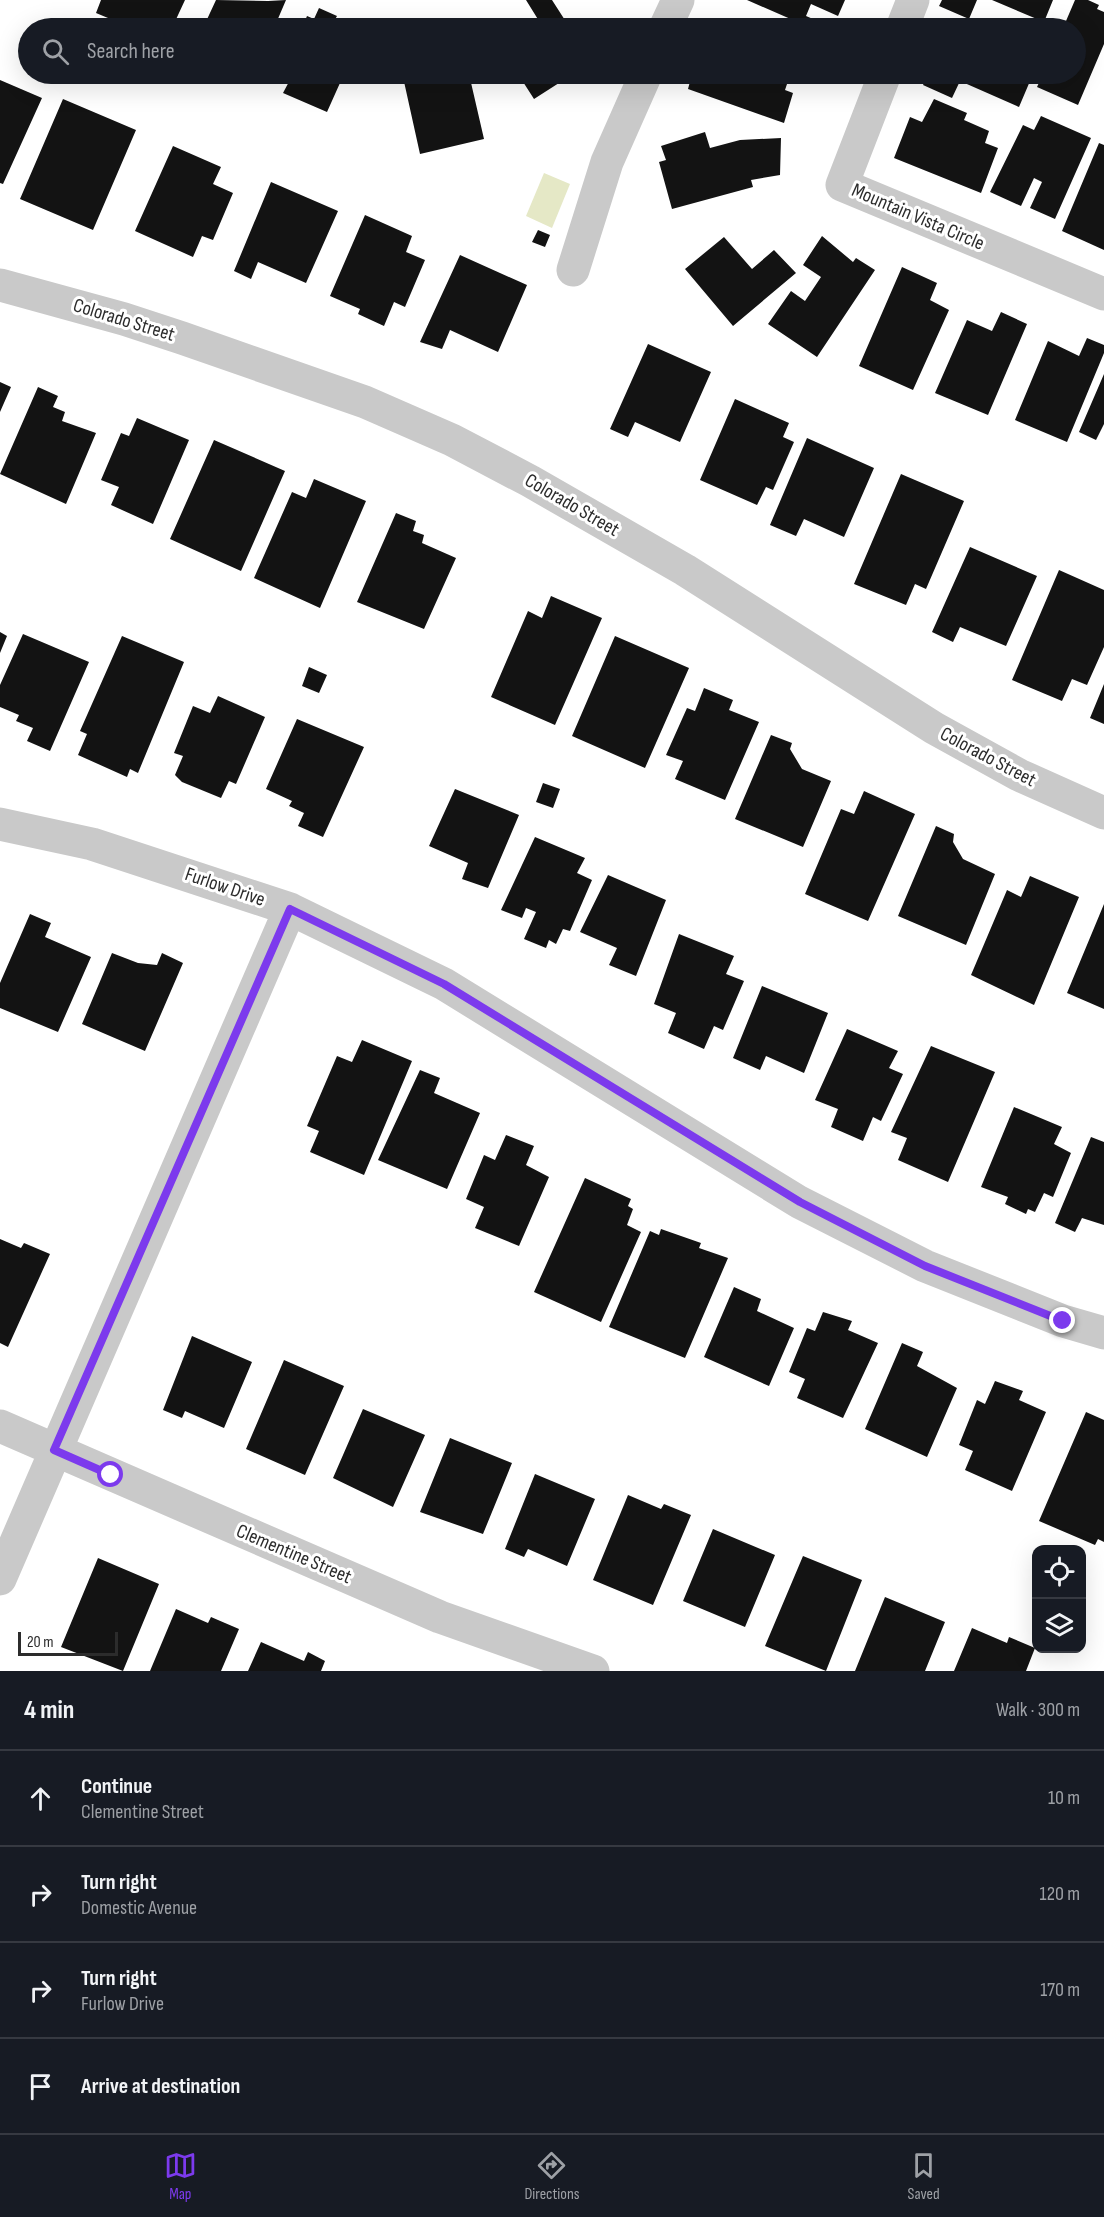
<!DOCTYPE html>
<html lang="en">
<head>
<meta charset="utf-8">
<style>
	:root { --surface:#171b24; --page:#242831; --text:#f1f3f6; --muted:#9ea1a6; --line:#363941; --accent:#7c3aed }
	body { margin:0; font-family:"Sofia Sans Condensed",sans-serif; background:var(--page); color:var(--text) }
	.controls { position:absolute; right:18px; bottom:18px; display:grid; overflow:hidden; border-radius:12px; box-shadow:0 6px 24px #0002 }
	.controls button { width:54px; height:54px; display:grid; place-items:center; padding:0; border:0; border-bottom:2px solid var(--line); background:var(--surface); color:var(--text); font:30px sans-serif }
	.scale { position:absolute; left:18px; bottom:15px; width:100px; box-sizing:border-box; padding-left:6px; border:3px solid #2c2c2c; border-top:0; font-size:16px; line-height:21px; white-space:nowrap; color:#2c2c2c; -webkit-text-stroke:4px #fff; paint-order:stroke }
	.stop { position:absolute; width:18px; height:18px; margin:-14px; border:4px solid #7c3aed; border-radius:50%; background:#fff }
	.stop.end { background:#7c3aed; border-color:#fff; box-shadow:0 2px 6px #0008 }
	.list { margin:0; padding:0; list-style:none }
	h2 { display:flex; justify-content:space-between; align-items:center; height:78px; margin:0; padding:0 24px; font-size:26px }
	h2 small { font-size:20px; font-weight:400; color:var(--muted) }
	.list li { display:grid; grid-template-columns:39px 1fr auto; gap:18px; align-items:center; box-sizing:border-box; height:96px; padding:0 24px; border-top:2px solid var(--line) }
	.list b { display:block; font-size:22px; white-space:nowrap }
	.list p { margin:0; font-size:20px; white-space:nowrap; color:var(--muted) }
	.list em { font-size:20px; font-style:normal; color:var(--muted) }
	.icon { flex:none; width:33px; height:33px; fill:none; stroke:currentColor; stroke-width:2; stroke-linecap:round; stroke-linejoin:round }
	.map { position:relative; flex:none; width:1104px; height:1671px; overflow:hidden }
	.search { position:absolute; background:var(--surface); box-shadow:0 6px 24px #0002; left:18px; right:18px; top:18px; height:66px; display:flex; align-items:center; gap:15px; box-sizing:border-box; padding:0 21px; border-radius:33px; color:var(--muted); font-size:22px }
	.sheet { height:462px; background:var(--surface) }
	nav { display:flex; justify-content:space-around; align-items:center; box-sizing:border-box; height:84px; border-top:2px solid var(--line); background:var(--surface); font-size:16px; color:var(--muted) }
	nav a { display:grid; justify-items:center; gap:3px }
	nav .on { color:var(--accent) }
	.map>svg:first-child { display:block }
	.water { fill:#e5e8c6 }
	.building { fill:#131313 }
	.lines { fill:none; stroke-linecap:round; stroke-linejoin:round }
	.minor { stroke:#c9c9c9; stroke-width:33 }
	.route { stroke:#7c3aed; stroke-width:8 }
	.labels { text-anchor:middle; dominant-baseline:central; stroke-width:6; stroke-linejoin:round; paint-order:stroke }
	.street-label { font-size:20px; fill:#2c2c2c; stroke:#fff }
</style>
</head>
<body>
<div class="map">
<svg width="1104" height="1671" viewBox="0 0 1104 1671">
	<rect width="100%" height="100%" fill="#fff"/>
	<path class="water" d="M 544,173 L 570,184 L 552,228 L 526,216 Z"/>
	<path class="building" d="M 101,0 L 185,0 L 172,28 L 132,28 L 96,13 Z
		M 216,0 L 268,1 L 286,0 L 274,28 L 203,28 Z
		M 526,0 L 552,0 L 570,28 L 528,28 L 539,21 Z
		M 747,0 L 845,0 L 838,16 L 811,4 L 806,16 L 834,28 L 800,28 L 802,24 Z
		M 942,0 L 977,0 L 969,19 L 939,6 Z
		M 992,0 L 1053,0 L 1044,22 Z
		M 1075,0 L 1088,0 L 1099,5 L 1097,9 L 1104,12 L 1104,44 L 1078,105 L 1037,87 L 1043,74 L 1076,74 L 1076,28 L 1063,28 Z
		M 319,8 L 337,16 L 332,25 L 340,28 L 302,28 L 307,16 L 314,19 Z
		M 524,23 L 528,28 L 515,28 Z
		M 286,74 L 344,74 L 327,112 L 283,93 L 292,76 Z
		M 410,74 L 469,74 L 484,139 L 420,154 L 403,77 Z
		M 518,74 L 573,74 L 534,99 Z
		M 692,74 L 802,74 L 798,84 L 788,81 L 785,90 L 793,93 L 784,123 L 688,89 Z
		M 928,74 L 1033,74 L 1019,107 L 960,81 L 952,98 L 923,85 Z
		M 0,80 L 42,98 L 3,184 L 0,183 Z
		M 63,99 L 136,130 L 93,230 L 20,199 Z
		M 934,99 L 967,113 L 964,120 L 989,131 L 985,143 L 998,148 L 981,193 L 894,158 L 910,117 L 922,122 Z
		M 1041,116 L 1091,138 L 1055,219 L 1030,208 L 1042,182 L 1034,178 L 1021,206 L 990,192 L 1023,125 L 1034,130 Z
		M 705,132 L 710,148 L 740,140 L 781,138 L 780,175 L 751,180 L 753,187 L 672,209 L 659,162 L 666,160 L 661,146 Z
		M 1099,143 L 1104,145 L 1104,250 L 1062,231 Z
		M 173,146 L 221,167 L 213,184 L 233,193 L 213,240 L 202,236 L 193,257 L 135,231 Z
		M 271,182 L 338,211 L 306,283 L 258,262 L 251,279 L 234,271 Z
		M 365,215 L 412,236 L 406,252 L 425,260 L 405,307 L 394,302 L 384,326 L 358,314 L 360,309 L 330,296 Z
		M 538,230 L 550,235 L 545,247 L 532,242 Z
		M 822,236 L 853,262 L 856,258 L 875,270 L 817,357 L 768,324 L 791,291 L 805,301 L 821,277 L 803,265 Z
		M 724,237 L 752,269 L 774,250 L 796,273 L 733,326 L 685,269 Z
		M 460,255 L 527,285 L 498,352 L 450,330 L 442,349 L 420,342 Z
		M 902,267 L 937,283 L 930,300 L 949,310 L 913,390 L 859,366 Z
		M 1001,312 L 1027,324 L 988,415 L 935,393 L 967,320 L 992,331 Z
		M 1087,338 L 1104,345 L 1104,353 L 1067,442 L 1015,420 L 1048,341 L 1079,356 Z
		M 648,344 L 711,372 L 680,442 L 635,422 L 628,437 L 610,429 Z
		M 1104,374 L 1104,424 L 1096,440 L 1079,432 Z
		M 0,382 L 11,387 L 0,412 Z
		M 38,387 L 58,396 L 53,407 L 65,412 L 62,421 L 96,433 L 66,504 L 0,474 Z
		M 735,399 L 789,423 L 783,437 L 794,442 L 773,490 L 766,487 L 757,505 L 700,480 Z
		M 137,418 L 189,440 L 153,524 L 111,505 L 119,487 L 101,480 L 121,433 L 129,436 Z
		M 807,438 L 874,468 L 844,537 L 804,519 L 796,536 L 770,525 Z
		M 214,440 L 285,471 L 241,571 L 170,539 Z
		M 901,474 L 964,501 L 926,589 L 915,584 L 906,605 L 854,584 Z
		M 314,479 L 366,501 L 320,608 L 254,578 L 292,492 L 306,498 Z
		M 396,513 L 416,521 L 413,531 L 424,535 L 422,543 L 456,558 L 424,629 L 357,602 Z
		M 970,547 L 1037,576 L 1006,646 L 960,627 L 953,642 L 932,632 Z
		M 1059,570 L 1104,590 L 1104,647 L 1087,685 L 1072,679 L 1062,701 L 1012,680 Z
		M 551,596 L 602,618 L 555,725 L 491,697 L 528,611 L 542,618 Z
		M 0,632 L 7,636 L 0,653 Z
		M 23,634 L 89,662 L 50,751 L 27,741 L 33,728 L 16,721 L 19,715 L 0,707 L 0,685 Z
		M 122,636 L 184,662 L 138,773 L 130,769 L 127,777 L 78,755 L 87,734 L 80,731 Z
		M 615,636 L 689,668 L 645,768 L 572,736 Z
		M 309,667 L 327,675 L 319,693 L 302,686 Z
		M 1104,684 L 1104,724 L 1090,718 Z
		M 704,688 L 733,700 L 729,710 L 759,722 L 725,800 L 675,779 L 683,761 L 666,755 L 687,708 L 695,711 Z
		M 218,696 L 265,717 L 236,784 L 229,781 L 221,798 L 182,782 L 175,775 L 183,756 L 174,753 L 193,706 L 210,713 Z
		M 297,719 L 364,747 L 323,837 L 298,826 L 304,813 L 289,806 L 292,801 L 266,789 Z
		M 771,735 L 792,743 L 790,749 L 802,769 L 831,781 L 803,847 L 735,819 Z
		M 543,783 L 560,789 L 553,808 L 536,802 Z
		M 455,789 L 519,815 L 488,888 L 462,879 L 468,863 L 429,846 Z
		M 864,791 L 915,814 L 868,921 L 805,894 L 841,809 L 854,814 Z
		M 936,826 L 954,834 L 953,842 L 963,859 L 995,874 L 966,945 L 898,916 Z
		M 535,837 L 585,858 L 577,873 L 592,880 L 570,931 L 563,929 L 556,944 L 549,940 L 546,948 L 524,939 L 536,912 L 526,908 L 522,918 L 501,910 Z
		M 608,875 L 666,900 L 636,976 L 609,965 L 617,948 L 580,932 Z
		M 1030,876 L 1079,897 L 1034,1005 L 971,975 L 1007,890 L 1021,897 Z
		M 1104,904 L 1104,1009 L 1067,993 Z
		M 30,914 L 51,923 L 45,937 L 91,957 L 58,1032 L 0,1008 L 0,983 Z
		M 679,934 L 734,956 L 726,974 L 744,981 L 723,1030 L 714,1026 L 704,1049 L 668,1033 L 676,1013 L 654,1004 Z
		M 112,953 L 138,963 L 157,965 L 162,953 L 183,963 L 145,1051 L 82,1024 Z
		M 762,986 L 828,1013 L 804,1073 L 766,1056 L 760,1070 L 733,1058 Z
		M 847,1029 L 898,1051 L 889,1068 L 903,1074 L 881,1121 L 873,1117 L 863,1141 L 831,1127 L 838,1109 L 815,1100 Z
		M 362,1040 L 412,1061 L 364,1175 L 310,1152 L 319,1131 L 307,1126 L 337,1056 L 352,1062 Z
		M 931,1046 L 995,1072 L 948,1182 L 898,1160 L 907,1138 L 891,1132 Z
		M 420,1070 L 440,1078 L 434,1093 L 480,1113 L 447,1189 L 378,1160 Z
		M 1014,1107 L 1062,1127 L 1054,1144 L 1071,1153 L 1053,1197 L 1044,1193 L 1035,1212 L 1028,1209 L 1026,1214 L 1005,1204 L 1008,1197 L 981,1187 Z
		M 506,1135 L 534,1146 L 526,1165 L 549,1177 L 519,1246 L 475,1228 L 484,1207 L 466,1199 L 484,1155 L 495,1160 Z
		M 1091,1137 L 1104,1142 L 1104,1225 L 1082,1218 L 1075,1232 L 1055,1223 Z
		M 585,1178 L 631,1199 L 628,1206 L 633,1209 L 627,1225 L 641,1232 L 601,1322 L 534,1292 Z
		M 661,1229 L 701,1243 L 699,1248 L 728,1258 L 685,1358 L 609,1327 L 650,1231 L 659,1235 Z
		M 0,1239 L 21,1248 L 24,1243 L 50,1254 L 8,1347 L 0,1343 Z
		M 734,1287 L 761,1299 L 757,1311 L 794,1328 L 769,1386 L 704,1357 Z
		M 823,1312 L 852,1321 L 848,1330 L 878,1343 L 843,1418 L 797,1398 L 805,1379 L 789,1372 L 807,1328 L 815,1331 Z
		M 192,1336 L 252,1362 L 224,1428 L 185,1411 L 182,1418 L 163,1410 Z
		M 902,1343 L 923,1352 L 917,1366 L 957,1388 L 927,1457 L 865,1429 Z
		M 284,1360 L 344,1386 L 305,1475 L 246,1449 Z
		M 995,1381 L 1023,1391 L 1019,1400 L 1046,1412 L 1012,1491 L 965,1470 L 973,1451 L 959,1445 L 977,1400 L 985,1404 Z
		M 363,1409 L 425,1435 L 393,1507 L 333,1478 Z
		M 1086,1412 L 1104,1420 L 1104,1542 L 1098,1539 L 1095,1545 L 1039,1521 Z
		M 450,1438 L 512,1463 L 483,1534 L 420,1512 Z
		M 535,1474 L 595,1499 L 567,1566 L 528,1549 L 524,1557 L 505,1549 Z
		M 628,1495 L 661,1509 L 664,1504 L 691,1515 L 653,1605 L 593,1580 Z
		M 713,1529 L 775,1555 L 745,1627 L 683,1601 Z
		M 803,1556 L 862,1580 L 826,1671 L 765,1646 Z
		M 98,1558 L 159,1584 L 123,1671 L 61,1647 Z
		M 885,1597 L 945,1622 L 925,1671 L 855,1671 Z
		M 176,1609 L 208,1623 L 211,1617 L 239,1629 L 221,1671 L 150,1671 Z
		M 972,1628 L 1007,1643 L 1009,1637 L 1035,1648 L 1026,1671 L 954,1671 Z
		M 261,1642 L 304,1661 L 308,1652 L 325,1661 L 321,1671 L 248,1671 Z"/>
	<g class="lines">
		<path class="minor" d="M 665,28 L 678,0
			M 902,28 L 913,0
			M 885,74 L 842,185 L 1104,294
			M 573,270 L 607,162 L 646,74
			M 0,285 L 124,319 L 182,338 L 365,402 L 452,440 L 530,481 L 685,570 L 934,728 L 1019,775 L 1104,813
			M 0,824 L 92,844 L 290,909 L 444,984 L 799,1202 L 925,1266 L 1063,1321 L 1104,1333
			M 0,1426 L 440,1617 L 593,1671
			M 0,1579 L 290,909"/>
	</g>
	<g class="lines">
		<path class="route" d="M 111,1475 L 54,1450 L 290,909 L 444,984 L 800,1202 L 925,1266 L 1063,1321"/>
	</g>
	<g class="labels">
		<g class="street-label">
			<text transform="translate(918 217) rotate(23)">Mountain Vista Circle</text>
			<text transform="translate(124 320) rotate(17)">Colorado Street</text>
			<text transform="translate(572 505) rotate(30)">Colorado Street</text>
			<text transform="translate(988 757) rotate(28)">Colorado Street</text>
			<text transform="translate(225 887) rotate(19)">Furlow Drive</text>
			<text transform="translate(294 1554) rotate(23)">Clementine Street</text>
		</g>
	</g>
</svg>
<div class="controls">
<button><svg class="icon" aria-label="locate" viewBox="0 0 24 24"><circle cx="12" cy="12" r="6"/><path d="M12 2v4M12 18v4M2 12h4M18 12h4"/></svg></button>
<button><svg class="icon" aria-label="layers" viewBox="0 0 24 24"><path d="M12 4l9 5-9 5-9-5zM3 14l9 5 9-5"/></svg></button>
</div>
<div class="scale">20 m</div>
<div class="stop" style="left:111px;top:1475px"></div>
<div class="stop end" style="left:1063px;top:1321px"></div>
<div class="search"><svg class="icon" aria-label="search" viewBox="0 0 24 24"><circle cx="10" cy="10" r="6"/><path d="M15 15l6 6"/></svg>Search here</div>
</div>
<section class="sheet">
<h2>4 min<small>Walk · 300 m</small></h2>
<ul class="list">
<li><svg class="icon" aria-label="ahead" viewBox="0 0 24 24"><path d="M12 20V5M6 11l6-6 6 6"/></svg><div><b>Continue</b><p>Clementine Street</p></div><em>10 m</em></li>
<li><svg class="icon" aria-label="right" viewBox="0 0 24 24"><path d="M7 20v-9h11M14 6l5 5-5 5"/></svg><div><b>Turn right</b><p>Domestic Avenue</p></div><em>120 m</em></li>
<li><svg class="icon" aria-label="right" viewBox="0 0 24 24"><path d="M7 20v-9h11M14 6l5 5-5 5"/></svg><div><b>Turn right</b><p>Furlow Drive</p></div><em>170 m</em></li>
<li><svg class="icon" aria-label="arrive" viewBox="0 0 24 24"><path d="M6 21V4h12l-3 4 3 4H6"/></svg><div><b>Arrive at destination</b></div></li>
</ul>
</section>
<nav>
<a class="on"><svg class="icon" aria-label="map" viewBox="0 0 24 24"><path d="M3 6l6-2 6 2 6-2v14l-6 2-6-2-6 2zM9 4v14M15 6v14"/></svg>Map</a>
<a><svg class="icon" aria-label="directions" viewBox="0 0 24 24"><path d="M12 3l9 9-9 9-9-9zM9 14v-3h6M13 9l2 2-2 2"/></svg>Directions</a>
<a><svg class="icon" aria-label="saved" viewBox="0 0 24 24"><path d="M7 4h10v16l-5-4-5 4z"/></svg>Saved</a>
</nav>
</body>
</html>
